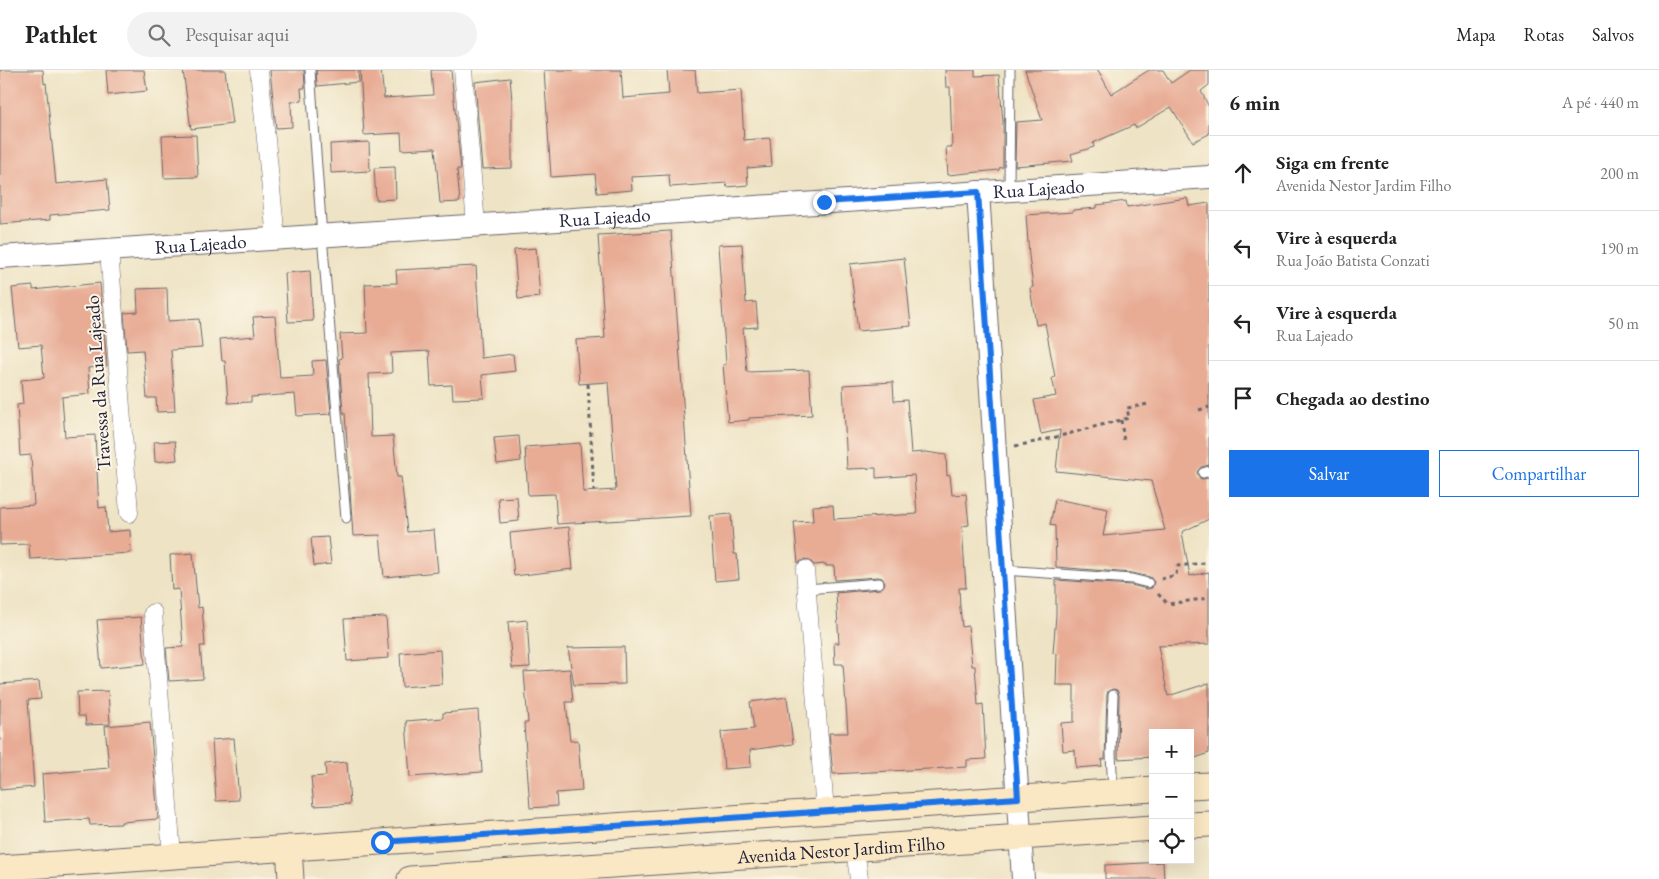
<!DOCTYPE html>
<html lang="pt">
<head>
<meta charset="utf-8">
<style>
	:root { --surface:#fff; --page:#f2f2f2; --text:#222; --muted:#767676; --line:#e0e0e0; --accent:#1a73e8 }
	body { margin:0; font-family:"EB Garamond",serif; background:var(--page); color:var(--text) }
	.controls { position:absolute; right:15px; bottom:15px; display:grid; overflow:hidden; border-radius:0px; box-shadow:0 5px 20px #0002 }
	.controls button { width:45px; height:45px; display:grid; place-items:center; padding:0; border:0; border-bottom:1px solid var(--line); background:var(--surface); color:var(--text); font:25px sans-serif }
	.stop { position:absolute; width:15px; height:15px; margin:-11px; border:4px solid #1a73e8; border-radius:50%; background:#fff }
	.stop.end { background:#1a73e8; border-color:#fff; box-shadow:0 1px 5px #0008 }
	.list { margin:0; padding:0; list-style:none }
	h2 { display:flex; justify-content:space-between; align-items:center; height:65px; margin:0; padding:0 20px; font-size:21px }
	h2 small { font-size:16px; font-weight:400; color:var(--muted) }
	.list li { display:grid; grid-template-columns:32px 1fr auto; gap:15px; align-items:center; box-sizing:border-box; height:75px; padding:0 20px; border-top:1px solid var(--line) }
	.list b { display:block; font-size:19px; white-space:nowrap }
	.list p { margin:0; font-size:16px; white-space:nowrap; color:var(--muted) }
	.list em { font-size:16px; font-style:normal; color:var(--muted) }
	.actions { display:flex; gap:10px; padding:15px 20px }
	.actions a { flex:1; padding:11px 0; border:1px solid var(--accent); border-radius:0px; text-align:center; font-size:18px; color:var(--accent) }
	.actions .main { background:var(--accent); color:#fff }
	.icon { flex:none; width:28px; height:28px; fill:none; stroke:currentColor; stroke-width:2; stroke-linecap:round; stroke-linejoin:round }
	.map { position:relative; flex:none; width:1209px; height:809px; overflow:hidden }
	header { display:flex; align-items:center; gap:30px; box-sizing:border-box; height:70px; padding:0 25px; background:var(--surface); border-bottom:1px solid var(--line) }
	header strong { font-size:24px }
	nav { display:flex; gap:28px; margin-inline-start:auto; font-size:18px }
	.search { width:350px; height:45px; background:var(--page); display:flex; align-items:center; gap:12px; box-sizing:border-box; padding:0 18px; border-radius:28px; color:var(--muted); font-size:19px }
	main { display:flex }
	aside { flex:1; background:var(--surface) }
	.map>svg:first-child { display:block }
	.building { fill:#e8ac95 }
	.lines { fill:none; stroke-linecap:round; stroke-linejoin:round }
	.service-casing { stroke:#69666b; stroke-width:11 }
	.minor-casing { stroke:#69666b; stroke-width:19 }
	.tertiary-casing { stroke:#69666b; stroke-width:24 }
	.secondary-casing { stroke:#69666b; stroke-width:27 }
	.path { stroke:#69666b; stroke-width:3; stroke-dasharray:4 4; stroke-linecap:butt }
	.service { stroke:#fff; stroke-width:9 }
	.minor { stroke:#fff; stroke-width:18 }
	.tertiary { stroke:#fff; stroke-width:22 }
	.secondary { stroke:#fae7c3; stroke-width:25 }
	.route { stroke:#1a73e8; stroke-width:6 }
	.labels { text-anchor:middle; dominant-baseline:central; stroke-width:4; stroke-linejoin:round; paint-order:stroke }
	.street-label { font-size:19px; fill:#22223b; stroke:#fcf5e5 }
</style>
</head>
<body>
<header>
<strong>Pathlet</strong>
<div class="search"><svg class="icon" aria-label="search" viewBox="0 0 24 24"><circle cx="10" cy="10" r="6"/><path d="M15 15l6 6"/></svg>Pesquisar aqui</div>
<nav><a>Mapa</a><a>Rotas</a><a>Salvos</a></nav>
</header>
<main>
<div class="map">
<svg width="1209" height="809" viewBox="0 0 1209 809">
	<rect width="100%" height="100%" fill="#fcf5e5"/>
	<filter id="ink" filterUnits="userSpaceOnUse"><feTurbulence type="fractalNoise" baseFrequency=".02" numOctaves="2"/><feDisplacementMap in="SourceGraphic" scale="10" xChannelSelector="R" yChannelSelector="G"/><feConvolveMatrix kernelMatrix="1 2 1 2 8 2 1 2 1" color-interpolation-filters="sRGB"/></filter>
	<filter id="wash" filterUnits="userSpaceOnUse"><feTurbulence type="fractalNoise" baseFrequency=".0096" numOctaves="4" result="noise"/><feDisplacementMap in="SourceGraphic" scale="20" xChannelSelector="R" yChannelSelector="G"/><feGaussianBlur stdDeviation="1.12" result="paint"/><feColorMatrix in="noise" values="0 0 0 0 0 0 0 0 0 0 0 0 0 0 0 0 0 1.4 0 .05"/><feComposite in="paint" operator="in"/></filter>
	<g filter="url(#wash)">
		<rect width="100%" height="100%" fill="#eee3c4"/>
		<g id="blocks">
			<path class="building" d="M 0,0 L 43,0 L 44,14 L 46,13 L 56,114 L 107,109 L 110,140 L 50,145 L 50,150 L 0,154 Z
				M 106,0 L 144,0 L 147,21 L 108,25 Z
				M 183,0 L 225,0 L 232,54 L 191,59 Z
				M 270,0 L 304,0 L 305,18 L 301,18 L 302,31 L 291,32 L 292,57 L 276,58 Z
				M 316,0 L 358,0 L 359,12 L 317,16 Z
				M 360,0 L 381,0 L 384,28 L 433,25 L 431,0 L 451,0 L 461,99 L 457,99 L 460,132 L 440,133 L 435,78 L 402,80 L 401,63 L 364,65 Z
				M 544,0 L 621,0 L 623,28 L 669,24 L 667,0 L 695,0 L 697,23 L 741,20 L 744,70 L 770,68 L 772,96 L 747,98 L 748,115 L 727,117 L 726,113 L 670,117 L 669,105 L 631,107 L 632,120 L 597,123 L 595,104 L 551,107 Z
				M 945,0 L 975,0 L 975,6 L 999,5 L 1003,52 L 1003,97 L 999,98 L 999,100 L 948,105 L 946,77 L 952,77 L 950,17 L 946,17 Z
				M 1025,0 L 1098,0 L 1111,24 L 1149,0 L 1163,0 L 1171,13 L 1190,0 L 1209,0 L 1209,15 L 1201,21 L 1209,37 L 1209,64 L 1193,72 L 1171,37 L 1136,58 L 1134,55 L 1093,73 L 1094,77 L 1071,84 L 1073,91 L 1015,96 L 1016,52 L 1042,50 Z
				M 510,8 L 512,31 L 512,98 L 482,99 L 475,12 Z
				M 196,65 L 198,107 L 164,108 L 162,66 Z
				M 369,72 L 370,101 L 331,103 L 330,74 Z
				M 395,97 L 396,129 L 376,130 L 374,98 Z
				M 1187,128 L 1189,136 L 1209,133 L 1209,395 L 1201,397 L 1197,402 L 1199,407 L 1201,409 L 1209,408 L 1209,449 L 1182,462 L 1190,506 L 1209,502 L 1209,574 L 1158,576 L 1168,626 L 1209,613 L 1209,683 L 1190,690 L 1190,663 L 1153,663 L 1153,687 L 1118,689 L 1119,625 L 1117,620 L 1113,619 L 1108,621 L 1107,625 L 1105,689 L 1101,690 L 1102,696 L 1076,698 L 1075,680 L 1063,681 L 1061,653 L 1074,652 L 1074,615 L 1056,615 L 1057,584 L 1053,583 L 1056,545 L 1056,510 L 1131,515 L 1147,519 L 1152,518 L 1154,512 L 1150,507 L 1132,503 L 1056,497 L 1055,456 L 1050,455 L 1055,429 L 1108,439 L 1103,466 L 1165,460 L 1151,411 L 1056,401 L 1060,360 L 1041,364 L 1034,330 L 1056,326 L 1052,308 L 1055,307 L 1045,253 L 1036,255 L 1030,218 L 1033,217 L 1029,186 L 1026,145 L 1073,142 L 1073,140 L 1097,138 L 1097,135 L 1126,131 L 1127,137 Z
				M 671,161 L 691,446 L 557,454 L 555,424 L 528,425 L 525,377 L 580,373 L 583,422 L 616,420 L 608,312 L 579,314 L 576,270 L 605,268 L 598,165 Z
				M 742,174 L 746,233 L 756,232 L 758,257 L 743,258 L 747,302 L 809,300 L 812,345 L 749,348 L 749,350 L 728,352 L 723,295 L 726,294 L 718,175 Z
				M 536,178 L 540,227 L 518,229 L 514,180 Z
				M 904,188 L 911,256 L 858,261 L 850,194 Z
				M 476,196 L 481,288 L 513,284 L 515,301 L 482,305 L 484,328 L 453,329 L 452,315 L 431,316 L 429,281 L 391,283 L 392,303 L 369,304 L 371,367 L 393,366 L 397,407 L 401,407 L 407,462 L 434,460 L 438,502 L 384,507 L 380,465 L 353,466 L 345,343 L 343,343 L 339,289 L 342,288 L 340,264 L 367,263 L 365,214 L 397,213 L 396,200 Z
				M 310,201 L 313,251 L 288,252 L 285,203 Z
				M 100,213 L 107,296 L 88,298 L 90,324 L 62,327 L 65,367 L 95,365 L 99,438 L 106,437 L 108,462 L 130,460 L 131,483 L 30,489 L 29,474 L 0,475 L 0,437 L 34,435 L 31,385 L 20,386 L 17,335 L 23,334 L 21,310 L 44,308 L 41,275 L 18,277 L 12,218 L 33,216 L 33,220 Z
				M 167,218 L 168,251 L 199,249 L 202,278 L 171,280 L 175,341 L 157,342 L 156,328 L 147,328 L 143,280 L 127,281 L 124,243 L 138,242 L 137,219 Z
				M 275,246 L 280,308 L 313,306 L 312,291 L 326,290 L 331,344 L 297,346 L 295,324 L 251,327 L 251,332 L 228,333 L 225,291 L 222,291 L 220,269 L 255,266 L 253,247 Z
				M 893,312 L 894,331 L 907,330 L 911,383 L 926,382 L 946,385 L 947,406 L 950,405 L 952,425 L 966,424 L 969,455 L 962,456 L 966,518 L 959,518 L 960,538 L 962,557 L 968,556 L 972,596 L 975,596 L 978,635 L 983,634 L 986,689 L 967,690 L 967,697 L 833,704 L 829,663 L 848,663 L 843,594 L 835,594 L 834,573 L 839,573 L 836,523 L 880,519 L 884,516 L 885,512 L 882,508 L 878,507 L 835,510 L 834,496 L 826,496 L 826,494 L 814,495 L 810,491 L 805,489 L 798,493 L 794,452 L 813,451 L 812,436 L 833,435 L 834,449 L 917,444 L 914,405 L 876,408 L 876,398 L 847,399 L 843,315 Z
				M 519,366 L 521,391 L 497,394 L 494,368 Z
				M 175,371 L 177,390 L 155,392 L 154,372 Z
				M 517,427 L 519,451 L 500,453 L 498,428 Z
				M 731,444 L 734,484 L 737,484 L 739,509 L 715,511 L 710,446 Z
				M 569,457 L 573,499 L 514,506 L 510,463 Z
				M 328,467 L 331,494 L 314,496 L 311,468 Z
				M 193,483 L 198,538 L 202,537 L 205,576 L 200,576 L 203,609 L 169,611 L 166,578 L 183,577 L 179,519 L 172,520 L 170,485 Z
				M 141,547 L 145,594 L 101,598 L 97,550 Z
				M 386,547 L 389,588 L 347,591 L 344,549 Z
				M 527,550 L 530,597 L 512,598 L 508,552 Z
				M 624,577 L 625,614 L 574,615 L 568,578 Z
				M 440,580 L 442,614 L 402,617 L 400,583 Z
				M 570,599 L 573,632 L 566,632 L 570,671 L 578,670 L 582,721 L 556,723 L 557,736 L 530,738 L 524,653 L 528,653 L 524,602 Z
				M 39,611 L 41,629 L 28,630 L 34,717 L 0,720 L 0,614 Z
				M 108,621 L 110,654 L 86,655 L 85,646 L 78,646 L 77,622 Z
				M 787,627 L 793,674 L 750,680 L 751,697 L 724,699 L 721,662 L 754,659 L 750,632 Z
				M 478,640 L 482,702 L 410,707 L 406,651 L 443,648 L 443,643 Z
				M 150,652 L 158,749 L 121,752 L 121,754 L 90,755 L 89,749 L 45,752 L 42,704 L 109,698 L 105,656 Z
				M 234,668 L 239,730 L 216,731 L 212,670 Z
				M 347,692 L 350,734 L 314,736 L 311,707 L 326,706 L 325,694 Z
				M 1163,792 L 1164,809 L 1105,809 L 1105,795 Z"/>
		</g>
	</g>
	<g filter="url(#ink)">
		<use href="#blocks" fill-opacity="0" stroke="#69666b" stroke-width="1"/>
		<g class="lines">
			<defs>
				<path id="service" d="M 310,0 L 322,166 L 346,448
					M 1009,120 L 1010,0
					M 1203,403 L 1209,401
					M 1003,500 L 1132,509 L 1148,513
					M 807,519 L 879,513
					M 1113,720 L 1111,684 L 1113,625"/>
				<path id="minor" d="M 259,0 L 276,169
					M 463,0 L 476,155
					M 109,180 L 129,443
					M 805,500 L 825,741
					M 153,543 L 172,786
					M 855,778 L 859,809"/>
				<g id="tertiary">
					<path d="M 978,122 L 1023,809"/>
					<path id="s1" d="M 0,187 L 1209,107"/>
				</g>
				<g id="secondary">
					<path d="M 1190,716 L 1209,715"/>
					<path d="M 1190,755 L 1209,754"/>
					<path d="M 289,778 L 291,809"/>
					<path d="M 0,798 L 1153,719"/>
					<path id="s2" d="M 410,809 L 1153,758"/>
				</g>
			</defs>
			<use href="#service" class="service-casing"/>
			<use href="#minor" class="minor-casing"/>
			<use href="#tertiary" class="tertiary-casing"/>
			<use href="#secondary" class="secondary-casing"/>
			<path class="path" d="M 588,314 L 594,421
				M 1199,340 L 1209,337
				M 1121,350 L 1124,372
				M 1015,376 C 1054,369 1091,357 1129,348 L 1127,338 L 1148,334
				M 1161,509 L 1176,505 L 1177,496 L 1205,493
				M 1158,524 L 1168,534 L 1209,528"/>
			<use href="#service" class="service"/>
			<use href="#minor" class="minor"/>
			<use href="#tertiary" class="tertiary"/>
			<use href="#secondary" class="secondary"/>
		</g>
	</g>
	<g class="lines" filter="url(#ink)">
		<path class="route" d="M 382,772 L 1018,728 L 978,122 L 824,132"/>
	</g>
	<g class="labels">
		<g class="street-label">
			<text stroke="none"><textPath href="#s1" startOffset="1041">Rua Lajeado</textPath></text>
			<text stroke="none"><textPath href="#s1" startOffset="606">Rua Lajeado</textPath></text>
			<text stroke="none"><textPath href="#s1" startOffset="201">Rua Lajeado</textPath></text>
			<text transform="translate(98 313) rotate(-94)">Travessa da Rua Lajeado</text>
			<text stroke="none"><textPath href="#s2" startOffset="432">Avenida Nestor Jardim Filho</textPath></text>
		</g>
	</g>
</svg>
<div class="controls">
<button>+</button>
<button>−</button>
<button><svg class="icon" aria-label="locate" viewBox="0 0 24 24"><circle cx="12" cy="12" r="6"/><path d="M12 2v4M12 18v4M2 12h4M18 12h4"/></svg></button>
</div>
<div class="stop" style="left:382px;top:772px"></div>
<div class="stop end" style="left:824px;top:132px"></div>
</div>
<aside>
<h2>6 min<small>A pé · 440 m</small></h2>
<ul class="list">
<li><svg class="icon" aria-label="ahead" viewBox="0 0 24 24"><path d="M12 20V5M6 11l6-6 6 6"/></svg><div><b>Siga em frente</b><p>Avenida Nestor Jardim Filho</p></div><em>200 m</em></li>
<li><svg class="icon" aria-label="left" viewBox="0 0 24 24"><path d="M17 20v-9H6M10 6l-5 5 5 5"/></svg><div><b>Vire à esquerda</b><p>Rua João Batista Conzati</p></div><em>190 m</em></li>
<li><svg class="icon" aria-label="left" viewBox="0 0 24 24"><path d="M17 20v-9H6M10 6l-5 5 5 5"/></svg><div><b>Vire à esquerda</b><p>Rua Lajeado</p></div><em>50 m</em></li>
<li><svg class="icon" aria-label="arrive" viewBox="0 0 24 24"><path d="M6 21V4h12l-3 4 3 4H6"/></svg><div><b>Chegada ao destino</b></div></li>
</ul>
<div class="actions"><a class="main">Salvar</a><a>Compartilhar</a></div>
</aside>
</main>
</body>
</html>
